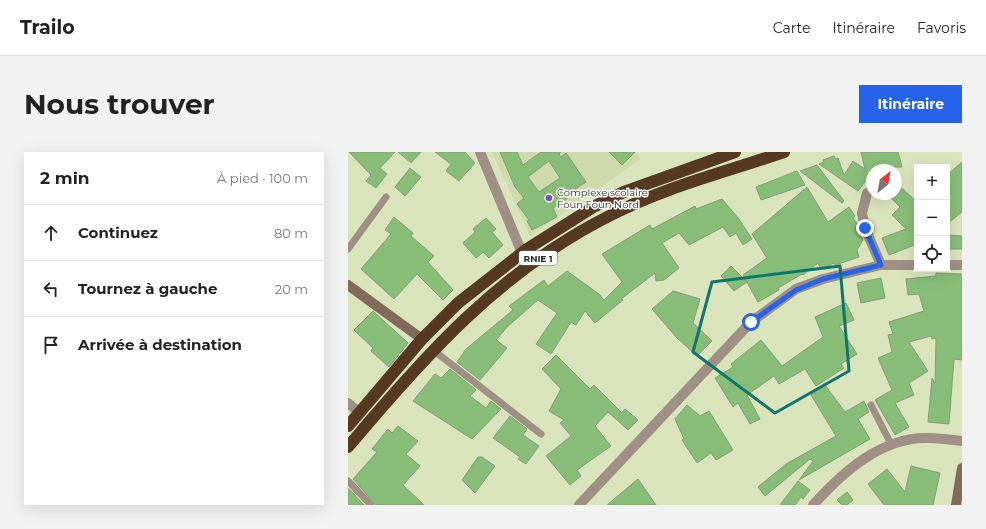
<!DOCTYPE html>
<html lang="fr">
<head>
<meta charset="utf-8">
<style>
	:root { --surface:#fff; --page:#f2f2f2; --text:#222; --muted:#767676; --line:#e0e0e0; --accent:#2563eb }
	body { margin:0; font-family:Montserrat,sans-serif; background:var(--page); color:var(--text) }
	.controls { position:absolute; right:12px; top:12px; display:grid; overflow:hidden; border-radius:0px; box-shadow:0 4px 16px #0002 }
	.controls button { width:36px; height:36px; display:grid; place-items:center; padding:0; border:0; border-bottom:1px solid var(--line); background:var(--surface); color:var(--text); font:20px sans-serif }
	.compass { position:absolute; left:518px; top:12px; width:36px; height:36px; border-radius:50%; background:var(--surface); box-shadow:0 4px 16px #0002; rotate:31deg }
	.stop { position:absolute; width:12px; height:12px; margin:-9px; border:3px solid #2563eb; border-radius:50%; background:#fff }
	.stop.end { background:#2563eb; border-color:#fff; box-shadow:0 1px 4px #0008 }
	.list { margin:0; padding:0; list-style:none }
	h2 { display:flex; justify-content:space-between; align-items:center; height:52px; margin:0; padding:0 16px; font-size:17px }
	h2 small { font-size:13px; font-weight:400; color:var(--muted) }
	.list li { display:grid; grid-template-columns:26px 1fr auto; gap:12px; align-items:center; box-sizing:border-box; height:56px; padding:0 16px; border-top:1px solid var(--line) }
	.list b { display:block; font-size:15px; white-space:nowrap }
	.list em { font-size:13px; font-style:normal; color:var(--muted) }
	.icon { flex:none; width:22px; height:22px; fill:none; stroke:currentColor; stroke-width:2; stroke-linecap:round; stroke-linejoin:round }
	.map { position:relative; flex:none; width:614px; height:353px; overflow:hidden; border-radius:0px }
	header { display:flex; align-items:center; gap:24px; box-sizing:border-box; height:56px; padding:0 20px; background:var(--surface); border-bottom:1px solid var(--line) }
	header strong { font-size:19px }
	nav { display:flex; gap:22px; margin-inline-start:auto; font-size:14px }
	.intro { display:flex; align-items:center; justify-content:space-between; box-sizing:border-box; height:96px; padding:0 24px }
	h1 { margin:0; font-size:28px }
	.button { padding:10px 18px; border-radius:0px; background:var(--accent); color:#fff; font-size:14px; font-weight:700 }
	main { display:flex; gap:24px; padding:0 24px }
	aside { flex:1; background:var(--surface); border-radius:0px; box-shadow:0 4px 16px #0002 }
	.map>svg:first-child { display:block }
	.built { fill:#cedaaa }
	.building { fill:#88bd78; stroke:#849d7d; fill-rule:evenodd }
	.lines { fill:none; stroke-linecap:round; stroke-linejoin:round }
	.lane { stroke:#9f9084; stroke-width:7 }
	.street { stroke:#9f9084; stroke-width:10 }
	.secondary { stroke:#806a5a; stroke-width:10 }
	.highway { stroke:#563922; stroke-width:12 }
	.route { stroke:#2563eb; stroke-width:5 }
	.marked { fill:none; stroke:#0f766e; stroke-width:3; stroke-linejoin:round }
	.poi-dot { fill:#7e4ec6; stroke:#fff; stroke-width:1.5 }
	.labels { text-anchor:middle; dominant-baseline:central; stroke-width:3; stroke-linejoin:round; paint-order:stroke }
	.shield { fill:#fff; stroke:#67695f; stroke-width:1 }
	.shield-label { font-size:9px; font-weight:bold; fill:#26291a }
	.poi-label { font-size:10px; fill:#26291a; stroke:#fff; text-anchor:start }
</style>
</head>
<body>
<header>
<strong>Trailo</strong>
<nav><a>Carte</a><a>Itinéraire</a><a>Favoris</a></nav>
</header>
<div class="intro"><h1>Nous trouver</h1><a class="button">Itinéraire</a></div>
<main>
<aside>
<h2>2 min<small>À pied · 100 m</small></h2>
<ul class="list">
<li><svg class="icon" aria-label="ahead" viewBox="0 0 24 24"><path d="M12 20V5M6 11l6-6 6 6"/></svg><div><b>Continuez</b></div><em>80 m</em></li>
<li><svg class="icon" aria-label="left" viewBox="0 0 24 24"><path d="M17 20v-9H6M10 6l-5 5 5 5"/></svg><div><b>Tournez à gauche</b></div><em>20 m</em></li>
<li><svg class="icon" aria-label="arrive" viewBox="0 0 24 24"><path d="M6 21V4h12l-3 4 3 4H6"/></svg><div><b>Arrivée à destination</b></div></li>
</ul>
</aside>
<div class="map">
<svg width="614" height="353" viewBox="0 0 614 353">
	<rect width="100%" height="100%" fill="#dae4bc"/>
	<path class="built" d="M 144,0 L 286,0 L 293,7 L 182,84 Z"/>
	<path class="building" d="M 1,0 L 47,0 L 32,16 L 39,22 L 28,36 L 18,29 L 23,23 Z
		M 50,0 L 73,0 L 63,11 Z
		M 87,0 L 117,0 L 127,11 L 111,29 L 98,19 L 103,12 Z
		M 152,0 L 169,0 L 175,13 L 193,0 L 213,0 L 211,2 L 213,5 L 218,1 L 238,30 L 217,44 L 219,47 L 205,56 L 209,65 L 184,78 L 179,69 L 181,68 L 169,52 L 176,46 L 167,35 ZM 201,9 L 212,26 L 191,40 L 180,25 Z
		M 261,0 L 287,0 L 274,13 Z
		M 513,0 L 550,0 L 554,15 L 533,15 L 536,18 L 524,18 L 524,21 L 510,39 L 471,12 L 476,10 L 475,8 L 486,4 L 487,7 L 490,6 L 496,23 L 505,9 L 517,17 Z
		M 614,10 L 614,60 L 599,72 L 599,23 Z
		M 469,13 L 496,49 L 494,51 L 452,19 Z
		M 62,16 L 73,25 L 57,44 L 47,35 Z
		M 449,19 L 457,33 L 413,48 L 408,35 Z
		M 548,31 L 569,50 L 569,53 L 565,57 L 569,62 L 569,92 L 541,103 L 534,86 L 558,77 L 544,63 L 552,55 L 539,42 L 548,42 Z
		M 459,35 L 480,70 L 501,55 L 507,64 L 505,66 L 510,73 L 507,76 L 511,79 L 515,88 L 509,98 L 511,105 L 487,113 L 486,111 L 473,117 L 470,111 L 455,123 L 454,122 L 430,136 L 431,138 L 410,150 L 395,123 L 419,106 L 404,82 Z
		M 374,47 L 391,67 L 404,87 L 395,93 L 388,81 L 382,85 L 375,75 L 341,93 L 331,81 L 314,91 L 331,116 L 316,128 L 308,129 L 307,121 L 273,147 L 275,148 L 247,171 L 237,159 L 228,173 L 223,170 L 203,202 L 188,192 L 209,161 L 190,148 L 160,174 L 148,188 L 159,196 L 132,228 L 109,210 L 118,197 L 165,158 L 161,154 L 196,128 L 200,134 L 219,119 L 251,142 L 256,148 L 274,130 L 254,102 L 302,73 L 304,77 L 347,54 L 348,57 Z
		M 46,65 L 65,81 L 63,84 L 86,104 L 80,110 L 105,138 L 95,148 L 69,122 L 46,147 L 13,117 L 43,82 L 37,78 Z
		M 138,66 L 148,77 L 144,80 L 155,93 L 141,106 L 135,100 L 128,106 L 115,91 L 127,80 L 125,77 Z
		M 599,83 L 614,84 L 614,97 L 599,97 Z
		M 383,114 L 399,130 L 386,139 L 373,124 Z
		M 588,121 L 614,122 L 614,208 L 606,207 L 601,272 L 580,270 L 584,226 L 587,231 L 588,186 L 584,187 L 583,184 L 561,190 L 580,219 L 561,231 L 566,243 L 547,251 L 561,275 L 547,283 L 527,248 L 544,238 L 530,206 L 544,200 L 540,183 L 545,182 L 541,170 L 576,159 L 571,142 L 560,143 L 558,127 L 588,124 Z
		M 533,126 L 537,146 L 513,151 L 509,131 Z
		M 325,139 L 352,147 L 345,171 L 364,189 L 349,204 L 329,186 L 304,157 Z
		M 498,151 L 506,168 L 491,174 L 509,202 L 493,212 L 496,216 L 468,234 L 457,217 L 431,232 L 426,224 L 399,243 L 412,267 L 402,272 L 390,251 L 385,255 L 367,226 L 385,215 L 383,212 L 413,188 L 434,214 L 475,185 L 467,165 Z
		M 25,159 L 60,191 L 41,215 L 23,199 L 25,196 L 6,178 Z
		M 208,203 L 242,237 L 246,233 L 274,261 L 277,257 L 290,268 L 280,278 L 260,260 L 247,274 L 263,294 L 229,318 L 233,324 L 222,333 L 198,304 L 223,284 L 212,271 L 216,268 L 201,259 L 213,237 L 194,217 Z
		M 102,217 L 128,238 L 122,244 L 138,256 L 143,249 L 153,257 L 124,287 L 65,249 L 87,222 L 93,226 Z
		M 477,233 L 497,260 L 516,249 L 521,260 L 510,267 L 522,287 L 451,328 L 465,309 L 462,307 L 417,344 L 410,335 L 438,312 L 488,284 L 463,243 Z
		M 339,253 L 352,264 L 361,259 L 385,298 L 368,308 L 363,301 L 349,311 L 334,288 L 336,287 L 327,267 Z
		M 162,264 L 179,277 L 175,283 L 191,294 L 178,312 L 170,307 L 172,305 L 145,286 Z
		M 50,274 L 70,289 L 58,302 L 72,314 L 55,333 L 76,353 L 28,353 L 5,327 L 29,300 L 24,297 L 40,277 L 44,281 Z
		M 130,305 L 134,305 L 147,314 L 127,341 L 114,328 Z
		M 563,314 L 592,321 L 585,353 L 536,353 L 520,332 L 539,317 L 557,340 Z
		M 290,327 L 308,353 L 259,353 Z
		M 450,329 L 462,338 L 455,347 L 453,345 L 447,353 L 432,353 Z
		M 0,336 L 16,353 L 0,353 Z
		M 499,340 L 505,348 L 499,353 L 494,353 L 489,348 Z"/>
	<g class="lines">
		<path class="lane" d="M 0,97 L 38,45
			M 85,198 L 193,282
			M 523,253 L 543,292
			M 0,329 L 23,353"/>
		<path class="street" d="M 132,0 L 174,101
			M 519,41 L 514,61 L 517,76 L 533,113
			M 599,113 L 614,113
			M 0,251 L 11,260
			M 231,353 L 403,170 L 448,137 L 475,127 L 533,113 L 569,113
			M 465,353 C 495,320 533,285 580,286 C 592,286 603,288 614,289"/>
		<path class="secondary" d="M 0,133 L 74,187
			M 608,353 L 614,316"/>
		<path class="highway" d="M 0,274 L 74,187 L 110,151 L 179,97 L 247,54 L 276,40 L 387,0
			M 0,295 C 78,202 153,118 263,63 C 317,35 378,20 436,0"/>
	</g>
	<g class="lines">
		<path class="route" d="M 403,170 L 448,138 L 475,127 L 533,113 L 517,76"/>
	</g>
	<path class="marked" d="M 492,114 L 501,219 L 427,261 L 345,200 L 364,130 Z"/>
	<circle class="poi-dot" cx="201" cy="46" r="4"/>
	<g class="labels">
		<rect class="shield" x="171" y="99" width="38" height="14" rx="3"/>
		<g class="shield-label">
			<text x="190" y="106">RNIE 1</text>
		</g>
		<g class="poi-label">
			<text x="209" y="40">Complexe scolaire<tspan x="209" dy="12">Foun Foun Nord</tspan></text>
		</g>
	</g>
</svg>
<div class="controls">
<button>+</button>
<button>−</button>
<button><svg class="icon" aria-label="locate" viewBox="0 0 24 24"><circle cx="12" cy="12" r="6"/><path d="M12 2v4M12 18v4M2 12h4M18 12h4"/></svg></button>
</div>
<svg class="compass" viewBox="-18 -18 36 36"><path d="M0-13l5 13h-10z" fill="#e53935"/><path d="M0 13l5-13h-10z" fill="#767676"/></svg>
<div class="stop" style="left:403px;top:170px"></div>
<div class="stop end" style="left:517px;top:76px"></div>
</div>
</main>
</body>
</html>
